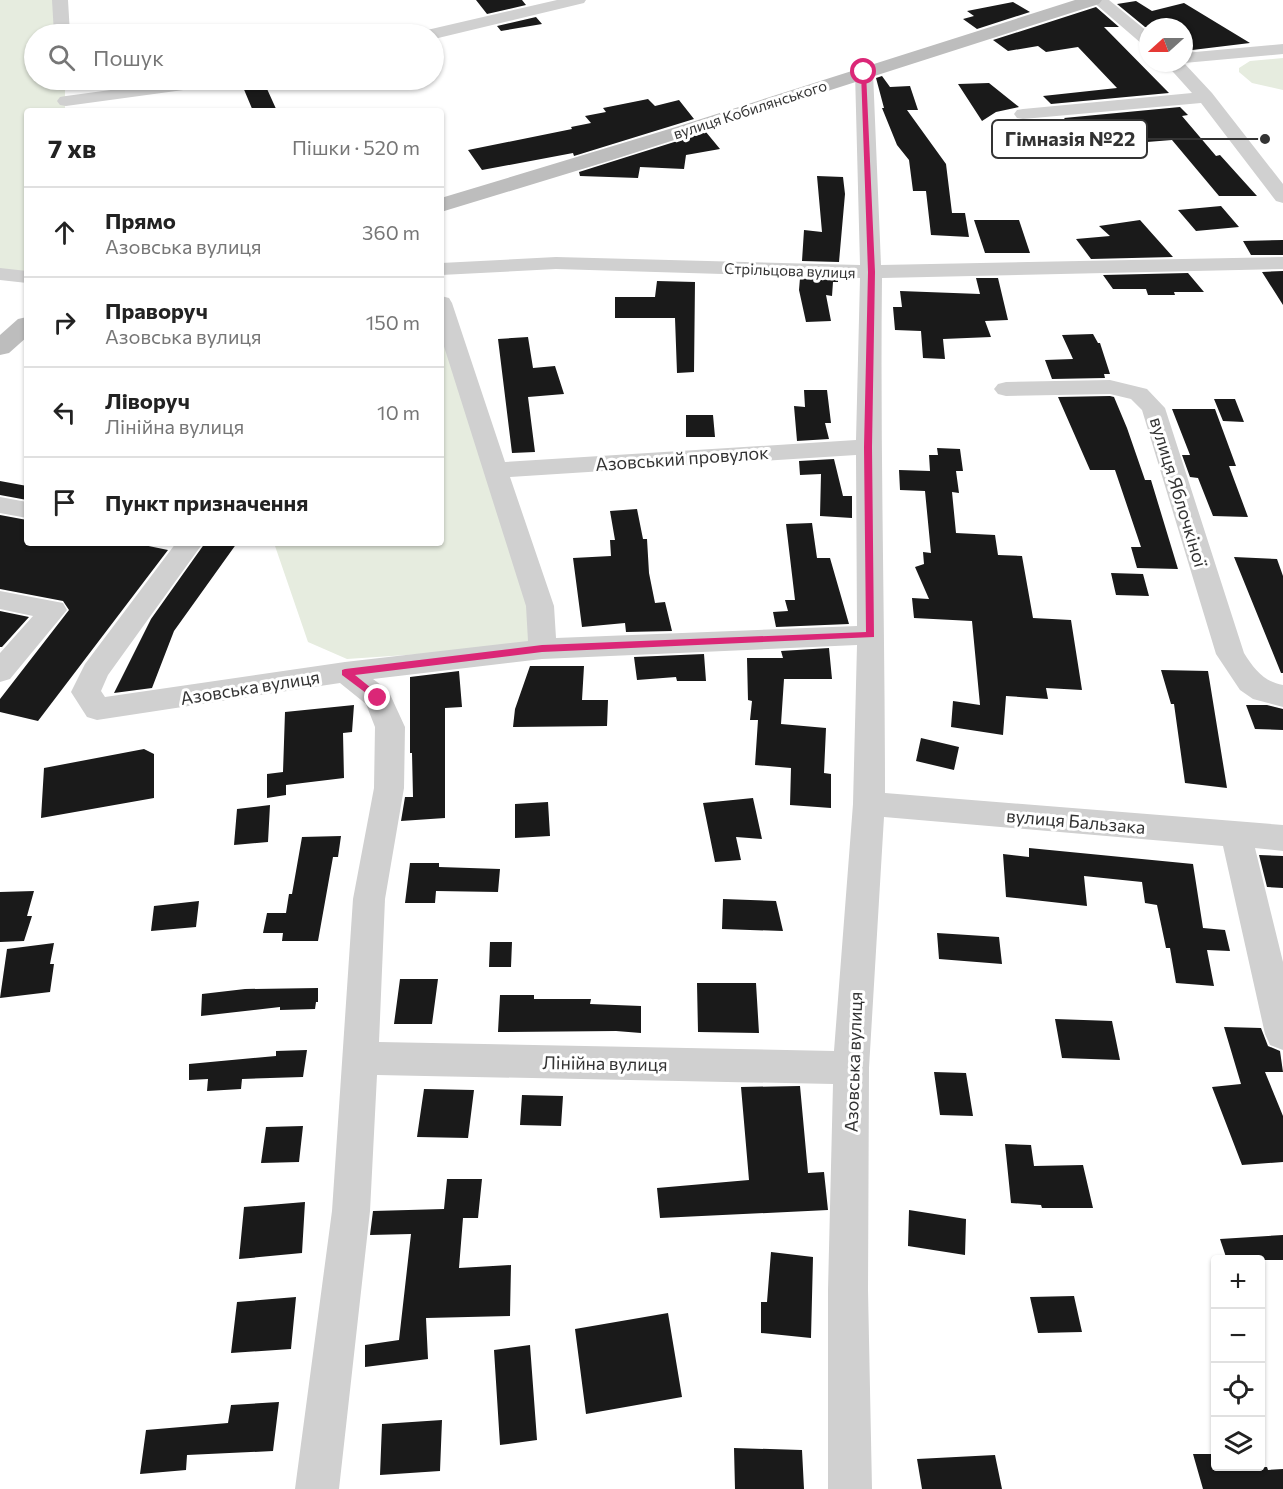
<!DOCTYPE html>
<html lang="uk">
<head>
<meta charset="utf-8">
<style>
	:root { --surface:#fff; --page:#f6f6f6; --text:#222; --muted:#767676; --line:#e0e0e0 }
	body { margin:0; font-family:Commissioner,sans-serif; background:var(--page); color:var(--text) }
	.controls { position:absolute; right:18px; bottom:18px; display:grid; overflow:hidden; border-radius:6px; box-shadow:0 2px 4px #0004 }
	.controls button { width:54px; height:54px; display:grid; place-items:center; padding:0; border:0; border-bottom:2px solid var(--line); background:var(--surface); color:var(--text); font:30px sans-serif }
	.compass { position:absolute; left:1139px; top:18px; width:54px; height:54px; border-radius:50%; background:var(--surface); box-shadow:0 2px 4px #0004; rotate:249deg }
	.stop { position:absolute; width:18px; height:18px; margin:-14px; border:4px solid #db2777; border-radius:50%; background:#fff }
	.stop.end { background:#db2777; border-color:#fff; box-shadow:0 2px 6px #0008 }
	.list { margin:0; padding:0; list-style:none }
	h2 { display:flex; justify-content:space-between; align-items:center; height:78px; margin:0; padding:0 24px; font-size:26px }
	h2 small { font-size:20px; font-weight:400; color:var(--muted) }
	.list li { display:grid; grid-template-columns:39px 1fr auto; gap:18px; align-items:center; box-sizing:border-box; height:90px; padding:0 24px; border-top:2px solid var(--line) }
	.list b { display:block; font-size:22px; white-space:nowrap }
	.list p { margin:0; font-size:20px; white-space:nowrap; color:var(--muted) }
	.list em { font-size:20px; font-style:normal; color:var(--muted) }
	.icon { flex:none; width:33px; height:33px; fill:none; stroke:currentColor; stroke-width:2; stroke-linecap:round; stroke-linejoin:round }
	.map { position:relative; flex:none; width:1283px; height:1489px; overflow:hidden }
	.search { position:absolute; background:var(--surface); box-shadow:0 2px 4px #0004; left:24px; top:24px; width:420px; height:66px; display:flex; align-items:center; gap:15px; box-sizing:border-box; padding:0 21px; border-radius:33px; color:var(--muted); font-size:22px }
	.panel { position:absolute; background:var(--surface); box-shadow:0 2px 4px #0004; left:24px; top:108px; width:420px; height:438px; border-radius:6px }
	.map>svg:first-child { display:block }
	.green { fill:#e6ecdf }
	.building { fill:#1a1a1a }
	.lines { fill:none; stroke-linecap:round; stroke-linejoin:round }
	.street { fill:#d0d0d0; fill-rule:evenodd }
	.secondary { fill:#bdbdbd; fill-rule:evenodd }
	.route { fill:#db2777 }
	.labels { text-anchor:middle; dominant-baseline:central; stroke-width:6; stroke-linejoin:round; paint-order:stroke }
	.far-street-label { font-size:15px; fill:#333; stroke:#fff }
	.street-label { font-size:18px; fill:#333; stroke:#fff }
	.leader { fill:none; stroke:#333; stroke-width:2 }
	.callout-dot { fill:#333; stroke:#fff; stroke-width:2 }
	.callout { fill:#fff; stroke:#333; stroke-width:2 }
	.callout-label { font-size:20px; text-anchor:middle; font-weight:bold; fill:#333 }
</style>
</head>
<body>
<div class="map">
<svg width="1283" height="1489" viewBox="0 0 1283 1489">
	<rect width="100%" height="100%" fill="#fff"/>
	<path class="green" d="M 0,0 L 60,0 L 62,34 L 34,34 L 34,80 L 65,80 L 65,111 L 27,111 L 27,277 L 0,274 Z
		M 1283,58 L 1283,90 L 1252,83 L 1239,72 L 1239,68 L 1250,61 Z
		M 441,309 L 533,627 L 526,647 L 347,659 L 308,642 L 274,543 L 441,543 Z"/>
	<path class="building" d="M 476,0 L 522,0 L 526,5 L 487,14 Z
		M 1136,1 L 1152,11 L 1184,3 L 1250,43 L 1184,51 L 1184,27 L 1145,27 L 1117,4 Z
		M 1013,2 L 1030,12 L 977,29 L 963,19 L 974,16 L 967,11 Z
		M 1096,7 L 1119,27 L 1104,27 L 1169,93 L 1051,104 L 1043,96 L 1117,88 L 1078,47 L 1046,52 L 1038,46 L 1008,51 L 993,40 Z
		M 536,17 L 542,24 L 501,31 L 497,26 Z
		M 882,76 L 890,87 L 910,86 L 918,110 L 907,110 L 946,164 L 952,213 L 965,213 L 969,237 L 931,235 L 926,191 L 913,191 L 909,160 L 897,145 L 882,108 L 884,108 L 876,78 Z
		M 240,80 L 263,80 L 277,111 L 253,111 Z
		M 989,83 L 1019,107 L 996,112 L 982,121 L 958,84 Z
		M 648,99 L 655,106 L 679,100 L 694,119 L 574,156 L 573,153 L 482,170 L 468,150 L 572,129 L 571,127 L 591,123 L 585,116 L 606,112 L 603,108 Z
		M 1180,107 L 1188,115 L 1182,116 L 1216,156 L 1220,155 L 1257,196 L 1219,196 L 1172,140 L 1147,142 L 1140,134 L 1121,135 L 1117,130 L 1078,134 L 1064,118 Z
		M 706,132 L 720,149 L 686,155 L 684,169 L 640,167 L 638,178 L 580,176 L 579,172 Z
		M 817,176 L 843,177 L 845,194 L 839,262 L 802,261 L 804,230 L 822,232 Z
		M 1221,206 L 1239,227 L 1196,231 L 1178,210 Z
		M 974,220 L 1019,220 L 1030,253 L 985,253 Z
		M 1140,220 L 1173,257 L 1091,259 L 1076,239 L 1110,236 L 1099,226 Z
		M 1283,240 L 1283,255 L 1251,255 L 1243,241 Z
		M 1283,271 L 1283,305 L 1262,272 Z
		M 1188,273 L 1204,292 L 1174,292 L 1175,295 L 1148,295 L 1146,289 L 1113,289 L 1103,275 Z
		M 800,278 L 838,280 L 838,282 L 833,282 L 832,296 L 826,295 L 831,321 L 806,322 L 799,290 Z
		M 976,278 L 998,278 L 1008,320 L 985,321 L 991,337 L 943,339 L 945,359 L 923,358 L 921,331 L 895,330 L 893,307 L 902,307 L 900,291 L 980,294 Z
		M 657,281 L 695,282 L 694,372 L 677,373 L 675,318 L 615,318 L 615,297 L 655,297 Z
		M 1093,334 L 1098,343 L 1100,343 L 1110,374 L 1104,374 L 1105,378 L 1052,379 L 1045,360 L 1073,359 L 1062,335 Z
		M 528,337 L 533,368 L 555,366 L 564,394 L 528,397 L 535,452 L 512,453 L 498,339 Z
		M 804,390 L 827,390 L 831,423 L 825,423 L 829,439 L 797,441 L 794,406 L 805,407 Z
		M 1110,396 L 1114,397 L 1127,428 L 1145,480 L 1151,480 L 1178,569 L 1137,568 L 1131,547 L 1141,547 L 1115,470 L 1090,470 L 1058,397 Z
		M 1214,399 L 1235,399 L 1244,422 L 1223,421 Z
		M 1172,409 L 1215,409 L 1236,466 L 1229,466 L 1248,517 L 1213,516 L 1198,478 L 1190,477 L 1182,455 L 1190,455 Z
		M 686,415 L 713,415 L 715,437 L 686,437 Z
		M 937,448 L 960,449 L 963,471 L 956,471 L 959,493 L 952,492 L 956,533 L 995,535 L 998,555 L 1022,556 L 1033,618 L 1071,620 L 1082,690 L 1046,688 L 1048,699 L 1006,696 L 1003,735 L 951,727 L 953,701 L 980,705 L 972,621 L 914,618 L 912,598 L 929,599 L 915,567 L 924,564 L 923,552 L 931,553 L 925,491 L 900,490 L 899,470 L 930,471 L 929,455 L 938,455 Z
		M 834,459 L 843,496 L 852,496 L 852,518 L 820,516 L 821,474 L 800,475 L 799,461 Z
		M 0,481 L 27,486 L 27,500 L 0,495 Z
		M 637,509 L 643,539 L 647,539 L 649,573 L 655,603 L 665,602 L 672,631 L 626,632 L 625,623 L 582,627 L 573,558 L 611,556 L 610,540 L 615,540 L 610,511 Z
		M 0,515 L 27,520 L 27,543 L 134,543 L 168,550 L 38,721 L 0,712 L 0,699 L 69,610 L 63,601 L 0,589 Z
		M 812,523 L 817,558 L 830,558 L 849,624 L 776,627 L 773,612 L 788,611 L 785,600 L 795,600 L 786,524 Z
		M 205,543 L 237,543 L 174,631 L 152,688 L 114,693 L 151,619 Z
		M 1234,557 L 1277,559 L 1283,576 L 1283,673 L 1281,673 Z
		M 1111,573 L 1143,574 L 1149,596 L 1116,595 Z
		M 0,611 L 29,617 L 2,647 L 0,647 Z
		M 829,648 L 832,679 L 784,679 L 781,724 L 826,728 L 824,773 L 831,774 L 831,808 L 790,805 L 791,768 L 755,765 L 758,720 L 750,720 L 752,701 L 748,700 L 747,658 L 783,658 L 781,651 Z
		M 704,654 L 706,681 L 677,681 L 676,677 L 637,680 L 634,657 Z
		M 530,666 L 584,666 L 582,700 L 608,700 L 607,726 L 513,727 L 515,709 Z
		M 1161,670 L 1208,671 L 1227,788 L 1185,783 L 1174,704 L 1171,704 Z
		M 459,671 L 462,707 L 445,708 L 445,818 L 401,821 L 405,797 L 413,797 L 412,753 L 410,753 L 410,677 Z
		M 354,705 L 352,732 L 343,733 L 344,778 L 286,785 L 286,795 L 267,798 L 267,774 L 283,772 L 285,712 Z
		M 1246,705 L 1267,705 L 1283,709 L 1283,730 L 1255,729 Z
		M 921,738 L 959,747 L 954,770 L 916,761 Z
		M 144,749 L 154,754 L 154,798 L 41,818 L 44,768 Z
		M 753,798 L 762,839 L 736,837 L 741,860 L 715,862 L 703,803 Z
		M 548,802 L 550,836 L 515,838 L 515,804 Z
		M 270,805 L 268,842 L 234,845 L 237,809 Z
		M 341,836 L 338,857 L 333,857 L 318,941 L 282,941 L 283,933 L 263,933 L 267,913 L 286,913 L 289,894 L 292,894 L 302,837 Z
		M 1029,848 L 1193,864 L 1203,928 L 1225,930 L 1230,951 L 1207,950 L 1214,986 L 1176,983 L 1170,948 L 1166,948 L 1157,905 L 1145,903 L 1142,882 L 1084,876 L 1087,906 L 1006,897 L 1003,854 L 1029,857 Z
		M 1259,855 L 1283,856 L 1283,888 L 1267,887 Z
		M 410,863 L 439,863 L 439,867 L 500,869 L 498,892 L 436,891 L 435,903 L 405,903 Z
		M 34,891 L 27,916 L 32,916 L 24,941 L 0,942 L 0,892 Z
		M 723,899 L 776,901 L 783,931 L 722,929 Z
		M 199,901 L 196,927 L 151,931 L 154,906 Z
		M 937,933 L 999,937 L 1002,964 L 939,959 Z
		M 490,942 L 512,942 L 511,967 L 489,967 Z
		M 54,943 L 50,964 L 54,964 L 50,992 L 0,998 L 7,949 Z
		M 400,979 L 438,979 L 432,1024 L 394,1024 Z
		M 697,983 L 756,983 L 759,1033 L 698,1032 Z
		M 318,988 L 318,1002 L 316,1002 L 315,1009 L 280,1010 L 280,1007 L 201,1016 L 202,994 L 245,989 Z
		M 500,995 L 534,995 L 534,999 L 591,999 L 590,1004 L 641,1006 L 641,1033 L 616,1031 L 498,1032 Z
		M 1055,1019 L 1112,1021 L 1120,1060 L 1062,1058 Z
		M 1224,1027 L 1261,1028 L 1268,1046 L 1280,1051 L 1283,1072 L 1265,1072 L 1283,1116 L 1283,1162 L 1242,1165 L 1212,1087 L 1241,1084 Z
		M 307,1050 L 303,1077 L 242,1079 L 241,1089 L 207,1091 L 208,1079 L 189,1080 L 189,1064 L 276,1056 L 276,1051 Z
		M 934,1072 L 966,1073 L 973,1116 L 940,1115 Z
		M 800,1086 L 808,1173 L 824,1172 L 828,1210 L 660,1218 L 657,1188 L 749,1180 L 741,1087 Z
		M 424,1089 L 474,1090 L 468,1138 L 417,1137 Z
		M 522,1095 L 563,1096 L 561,1126 L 520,1125 Z
		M 303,1126 L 299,1162 L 261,1163 L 266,1127 Z
		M 1005,1144 L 1031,1145 L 1034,1166 L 1083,1165 L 1093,1208 L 1042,1208 L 1041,1205 L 1011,1203 Z
		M 447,1179 L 482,1179 L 478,1218 L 463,1218 L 459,1268 L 511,1265 L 510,1316 L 426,1318 L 428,1359 L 365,1367 L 365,1345 L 399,1340 L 411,1234 L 370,1235 L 373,1211 L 444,1209 Z
		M 305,1202 L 302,1253 L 239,1259 L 244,1207 Z
		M 909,1210 L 966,1219 L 965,1255 L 908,1246 Z
		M 1283,1235 L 1283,1260 L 1227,1260 L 1220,1239 Z
		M 771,1252 L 813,1257 L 811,1338 L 761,1333 L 761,1302 L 767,1302 Z
		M 1074,1296 L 1082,1332 L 1038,1333 L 1030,1297 Z
		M 296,1297 L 291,1349 L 231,1353 L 237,1302 Z
		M 668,1313 L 682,1397 L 586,1414 L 575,1329 Z
		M 530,1345 L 537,1440 L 500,1445 L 494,1350 Z
		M 279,1402 L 273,1451 L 187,1455 L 186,1470 L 140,1474 L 146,1430 L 228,1423 L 231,1405 Z
		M 442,1420 L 440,1471 L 380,1475 L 382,1424 Z
		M 734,1448 L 802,1450 L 804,1489 L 735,1489 Z
		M 1193,1454 L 1215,1454 L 1215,1467 L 1267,1467 L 1268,1470 L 1283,1469 L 1283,1489 L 1203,1489 Z
		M 995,1455 L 1002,1489 L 922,1489 L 917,1459 Z"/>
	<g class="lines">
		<path class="street" d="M 52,0 L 68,0 L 70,34 L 54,34 Z
			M 557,0 L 586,0 L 584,3 L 434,39 L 434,34 L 425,34 L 427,30 Z
			M 1091,0 L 1109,0 L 1148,32 L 1148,45 L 1142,44 Z
			M 1283,44 L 1283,54 L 1184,63 L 1212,93 L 1283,184 L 1283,203 L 1276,201 L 1201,103 L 1023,119 L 1017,118 L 1014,114 L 1017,110 L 1023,109 L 1192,93 L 1165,63 L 1184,63 L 1184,53 Z
			M 864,67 L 870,68 L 873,72 L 881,265 L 1283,257 L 1283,269 L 882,278 C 880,450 885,621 885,793 L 1283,825 L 1283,851 L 1255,848 L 1283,962 L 1283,1050 L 1270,1045 L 1265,1034 L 1223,846 L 884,817 L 869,1068 L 868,1290 L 872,1489 L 828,1489 L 828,1290 L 833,1084 L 377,1075 L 370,1211 L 339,1489 L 295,1489 L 332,1211 L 353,899 L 374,788 L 375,727 L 366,704 L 340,683 L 97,720 L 87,717 L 71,692 L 85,664 L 176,543 L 203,543 L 108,675 L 101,691 L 105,697 L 345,662 L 528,641 L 526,606 L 441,337 L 441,296 L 449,298 L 452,303 L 505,462 L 856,440 L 860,278 L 556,269 L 441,275 L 441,263 L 556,257 L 860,265 L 855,72 L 858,68 ZM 856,455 L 857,626 L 556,638 L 554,606 L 510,477 ZM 857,645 L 853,804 L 834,1051 L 379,1042 L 385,899 L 404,788 L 405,727 L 388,690 L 373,679 L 542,659 Z
			M 185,80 L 229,80 L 226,84 L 220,85 L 66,106 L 60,105 L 57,101 L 60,97 L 66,96 Z
			M 0,268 L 27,271 L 27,283 L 0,280 Z
			M 1110,380 L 1147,389 L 1165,408 L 1244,653 C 1254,669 1264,682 1283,685 L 1283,707 L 1253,699 L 1240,690 L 1216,654 L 1142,410 L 1131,399 L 1110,394 L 1006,396 L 998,394 L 994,389 L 998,384 L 1006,382 Z
			M 0,497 L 27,502 L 27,518 L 0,513 Z
			M 0,591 L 63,603 L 67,610 L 10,679 L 0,682 L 0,653 L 33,616 L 0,609 Z"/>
		<path class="secondary" d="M 1075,0 L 1102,0 L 1099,4 L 612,160 L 441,212 L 441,198 L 679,126 Z
			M 27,317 L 27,337 L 9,353 L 0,355 L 0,335 L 18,319 Z"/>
	</g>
	<path class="route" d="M 864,70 L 866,72 L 875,272 L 872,447 L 874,637 L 542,652 L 355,675 L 381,696 L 383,698 L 378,702 L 342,675 L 342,670 L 345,669 L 542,645 L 866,632 L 864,447 L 868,272 L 861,72 Z"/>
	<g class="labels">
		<g class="far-street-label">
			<text transform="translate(750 109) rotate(-18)">вулиця Кобилянського</text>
			<text transform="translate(790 270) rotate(2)">Стрільцова вулиця</text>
		</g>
		<g class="street-label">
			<text transform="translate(682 458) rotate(-4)">Азовський провулок</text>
			<text transform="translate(1179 492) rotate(73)">вулиця Яблочкіної</text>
			<text transform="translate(250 687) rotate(-9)">Азовська вулиця</text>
			<text transform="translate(1076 821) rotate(5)">вулиця Бальзака</text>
			<text transform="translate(853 1062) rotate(-88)">Азовська вулиця</text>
			<text transform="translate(605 1063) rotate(1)">Лінійна вулиця</text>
		</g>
	</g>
	<path class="leader" d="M1265 139L1147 139"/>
	<circle class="callout-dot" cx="1265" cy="139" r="6"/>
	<rect class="callout" x="992" y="120" width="155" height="38" rx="6"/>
	<g class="callout-label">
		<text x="1070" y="146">Гімназія №22</text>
	</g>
</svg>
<div class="controls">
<button>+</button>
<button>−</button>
<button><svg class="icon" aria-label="locate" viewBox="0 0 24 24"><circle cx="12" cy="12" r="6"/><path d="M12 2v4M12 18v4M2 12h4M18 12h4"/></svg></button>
<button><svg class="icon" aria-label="layers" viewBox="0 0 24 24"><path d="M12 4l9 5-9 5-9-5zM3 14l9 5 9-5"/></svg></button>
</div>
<svg class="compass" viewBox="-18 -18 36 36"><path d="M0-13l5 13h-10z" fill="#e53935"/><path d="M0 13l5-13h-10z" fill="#767676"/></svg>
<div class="stop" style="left:864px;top:72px"></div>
<div class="stop end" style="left:378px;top:698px"></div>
<div class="search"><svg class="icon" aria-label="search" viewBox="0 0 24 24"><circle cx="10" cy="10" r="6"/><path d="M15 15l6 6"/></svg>Пошук</div>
<section class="panel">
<h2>7 хв<small>Пішки · 520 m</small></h2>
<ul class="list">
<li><svg class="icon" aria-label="ahead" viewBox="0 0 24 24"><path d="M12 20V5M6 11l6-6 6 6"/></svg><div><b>Прямо</b><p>Азовська вулиця</p></div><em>360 m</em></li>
<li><svg class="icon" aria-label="right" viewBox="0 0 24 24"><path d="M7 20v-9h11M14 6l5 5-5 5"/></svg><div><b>Праворуч</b><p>Азовська вулиця</p></div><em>150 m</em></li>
<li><svg class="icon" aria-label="left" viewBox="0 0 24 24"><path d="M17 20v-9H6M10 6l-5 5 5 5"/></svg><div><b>Ліворуч</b><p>Лінійна вулиця</p></div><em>10 m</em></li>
<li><svg class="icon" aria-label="arrive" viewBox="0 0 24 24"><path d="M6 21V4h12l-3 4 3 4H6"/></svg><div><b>Пункт призначення</b></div></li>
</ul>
</section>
</div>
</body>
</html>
